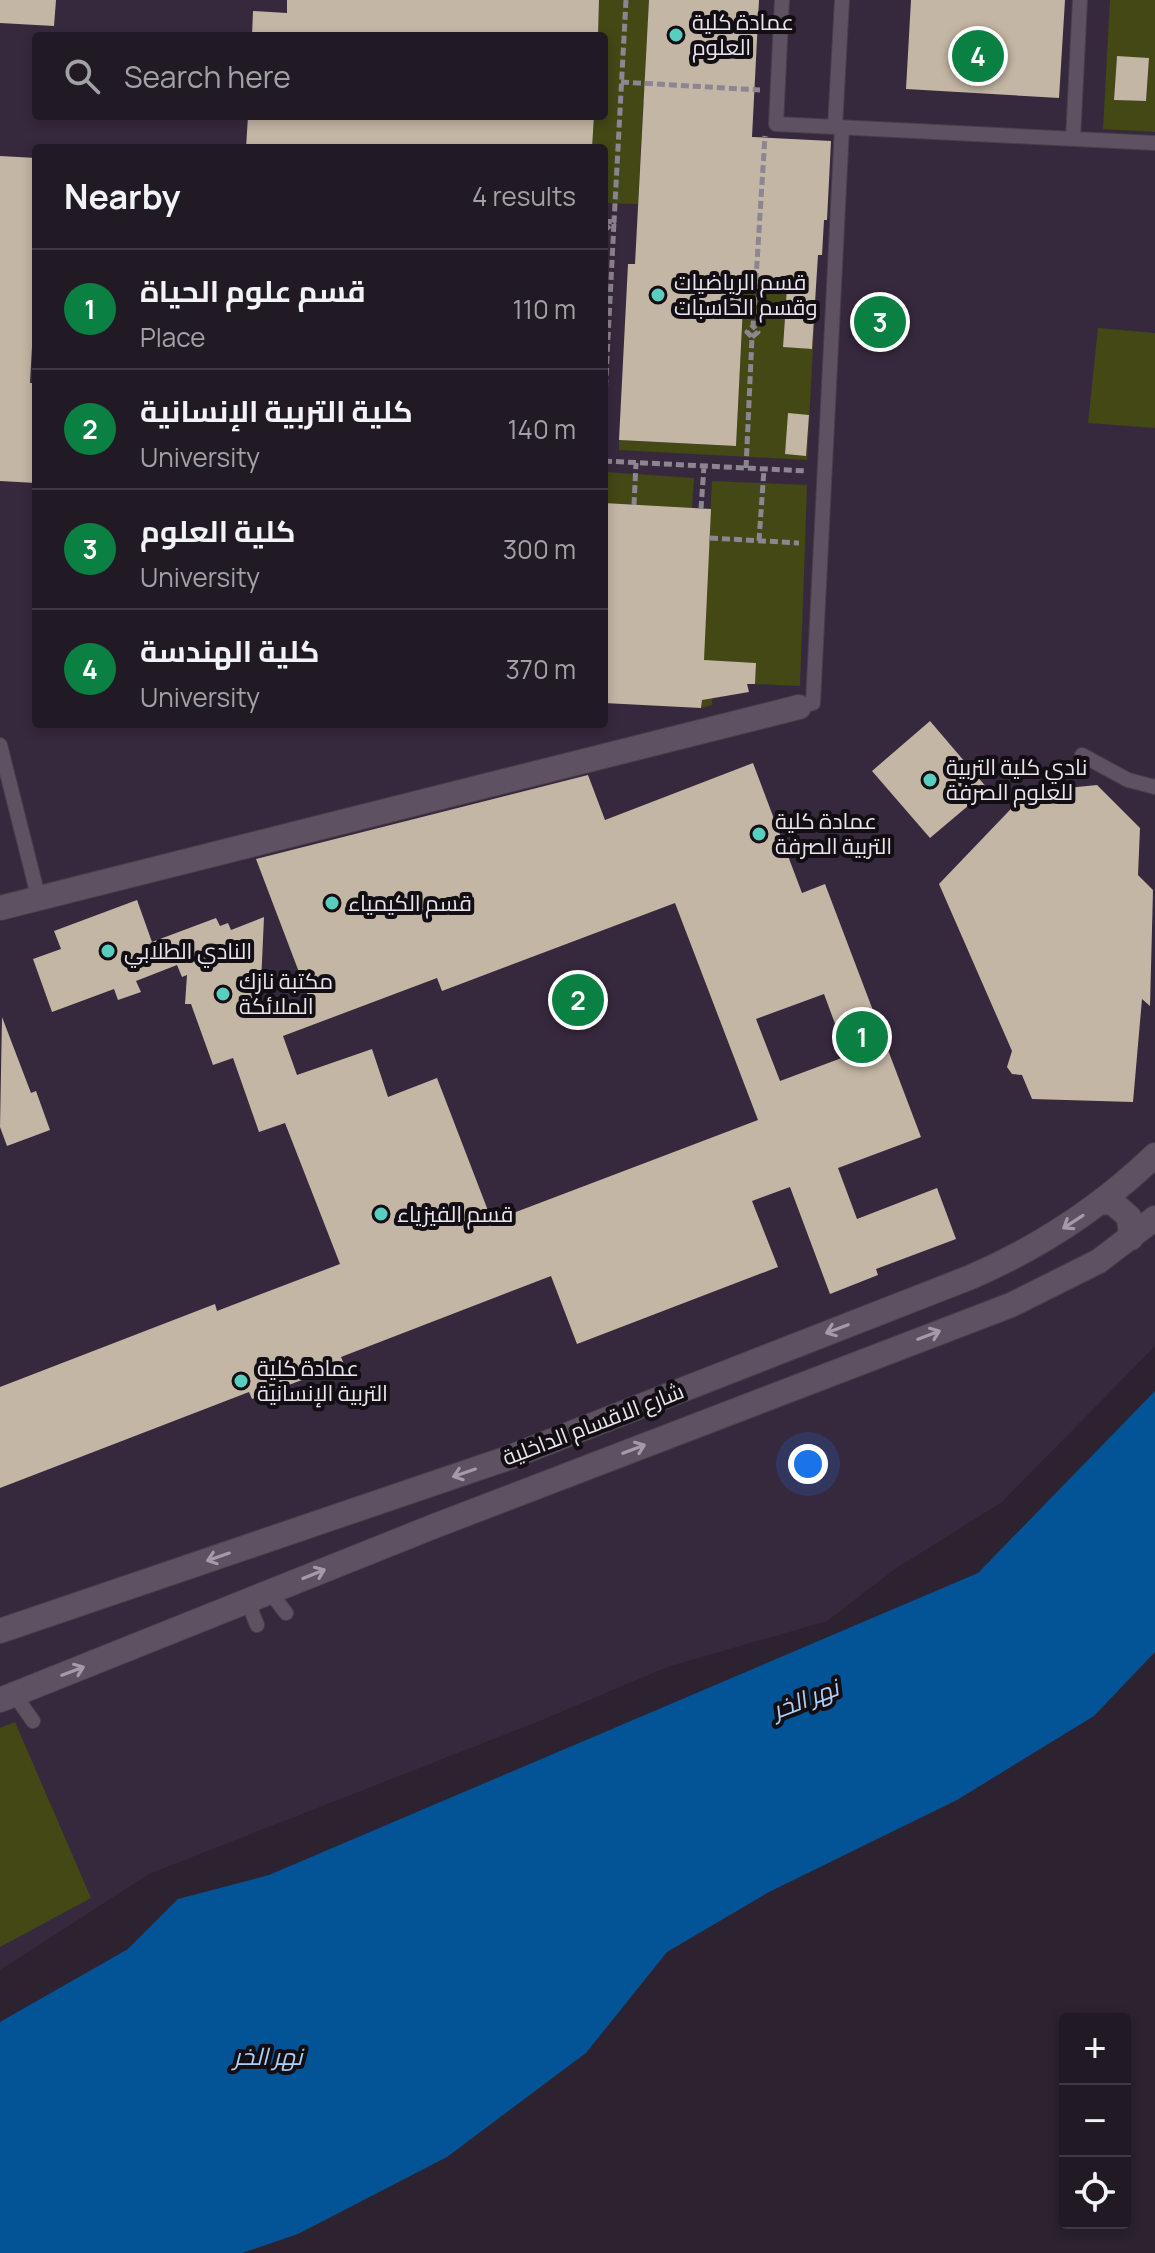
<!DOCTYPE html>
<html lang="en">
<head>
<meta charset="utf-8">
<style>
	:root { --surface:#211a24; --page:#29232c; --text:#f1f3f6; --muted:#a2a1a6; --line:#3e3841; --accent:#0b8043 }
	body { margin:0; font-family:Manrope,Cairo,sans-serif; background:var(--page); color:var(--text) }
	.controls { position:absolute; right:24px; bottom:24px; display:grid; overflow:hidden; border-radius:8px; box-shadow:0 4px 12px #0003 }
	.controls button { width:72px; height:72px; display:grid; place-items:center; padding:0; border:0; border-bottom:2px solid var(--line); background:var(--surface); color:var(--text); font:40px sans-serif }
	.you { position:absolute; left:808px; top:1464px; width:28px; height:28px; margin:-20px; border:6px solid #fff; border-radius:50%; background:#1a73e8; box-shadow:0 0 0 12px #1a73e833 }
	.badge { display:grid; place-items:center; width:52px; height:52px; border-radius:50%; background:var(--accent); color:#fff; font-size:26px; font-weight:700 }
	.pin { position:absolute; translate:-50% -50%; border:4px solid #fff; box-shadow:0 2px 8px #0006 }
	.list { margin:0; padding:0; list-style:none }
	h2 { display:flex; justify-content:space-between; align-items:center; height:104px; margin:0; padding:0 32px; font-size:34px }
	h2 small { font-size:26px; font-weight:400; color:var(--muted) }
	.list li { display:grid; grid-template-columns:52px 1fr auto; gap:24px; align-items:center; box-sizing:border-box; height:120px; padding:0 32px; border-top:2px solid var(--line) }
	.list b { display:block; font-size:30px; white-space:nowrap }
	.list p { margin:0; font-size:26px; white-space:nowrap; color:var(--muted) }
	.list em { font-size:26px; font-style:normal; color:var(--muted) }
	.icon { flex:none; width:44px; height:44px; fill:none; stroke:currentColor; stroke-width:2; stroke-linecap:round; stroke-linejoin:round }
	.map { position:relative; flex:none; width:1155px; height:2253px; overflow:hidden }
	.search { position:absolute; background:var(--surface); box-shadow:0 4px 12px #0003; left:32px; top:32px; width:576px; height:88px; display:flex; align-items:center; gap:20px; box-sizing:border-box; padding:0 28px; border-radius:8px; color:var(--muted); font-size:30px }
	.panel { position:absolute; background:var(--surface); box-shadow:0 4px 12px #0003; left:32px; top:144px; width:576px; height:584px; border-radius:8px }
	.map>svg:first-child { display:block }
	.built { fill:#37293d; fill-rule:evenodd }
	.green { fill:#434815; fill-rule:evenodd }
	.water { fill:#035496 }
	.building { fill:#c3b6a4; fill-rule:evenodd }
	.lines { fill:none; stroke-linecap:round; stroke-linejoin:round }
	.lane-casing { stroke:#483f4b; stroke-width:16 }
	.street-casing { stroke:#483f4b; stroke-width:26 }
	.secondary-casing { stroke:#483f4b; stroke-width:26 }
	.path { stroke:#8d8591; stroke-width:5; stroke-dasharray:8 4; stroke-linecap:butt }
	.lane { stroke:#5e5262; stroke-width:14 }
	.street { stroke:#5e5262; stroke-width:24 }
	.secondary { stroke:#5e5262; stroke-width:24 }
	.oneway { stroke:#a49ba8 }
	.poi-dot { fill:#59cebe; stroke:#120e14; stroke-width:3 }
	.labels { text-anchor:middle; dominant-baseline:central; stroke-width:8; stroke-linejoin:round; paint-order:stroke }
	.poi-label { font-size:22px; fill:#eae4ed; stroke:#120e14; text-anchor:start }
	.street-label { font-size:22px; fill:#eae4ed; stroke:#120e14 }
	.water-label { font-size:24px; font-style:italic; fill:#adcef3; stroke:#120e14 }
</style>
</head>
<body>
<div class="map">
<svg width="1155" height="2253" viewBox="0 0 1155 2253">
	<rect width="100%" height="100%" fill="#2c2230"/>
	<path class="built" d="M 0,0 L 1155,0 L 1155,1346 L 1002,1502 L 895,1569 L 827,1621 L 667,1667 L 542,1720 L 149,1874 L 0,1970 ZM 36,36 L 604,36 L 604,116 L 36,116 ZM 36,148 L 604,148 L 604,724 L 36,724 Z"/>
	<path class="green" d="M 599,0 L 649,0 L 647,65 L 755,71 L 753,108 L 643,102 L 638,204 L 604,203 L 604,148 L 592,148 L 594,116 L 604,116 L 604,36 L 598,36 Z
		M 1110,0 L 1155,0 L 1155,132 L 1103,129 ZM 1117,56 L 1149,59 L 1146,101 L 1114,100 Z
		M 752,138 L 774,287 L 816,290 L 807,460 L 619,450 L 619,440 L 736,446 ZM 786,303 L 815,305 L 812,349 L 783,346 ZM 788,414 L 809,415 L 806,455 L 785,454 Z
		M 1098,328 L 1155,333 L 1155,428 L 1088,423 Z
		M 604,472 L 694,478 L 692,508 L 604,503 Z
		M 712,481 L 807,485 L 800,686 L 755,684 L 756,663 L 714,661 L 712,705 L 701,708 Z
		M 15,1722 L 91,1898 L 0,1947 L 0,1728 Z"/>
	<path class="water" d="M 1155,1391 L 1155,1652 L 1094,1716 L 957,1800 L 769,1892 L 667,1952 L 586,2053 L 447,2157 L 298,2234 L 242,2253 L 0,2253 L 0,2022 L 128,1949 L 178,1899 L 269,1875 L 978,1573 Z"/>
	<path class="building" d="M 0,0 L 56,0 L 54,26 L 0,23 Z
		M 287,0 L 599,0 L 598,36 L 252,36 L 253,11 L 287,13 Z
		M 649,0 L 759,0 L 752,137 L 831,141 L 827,220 L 824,220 L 822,255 L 818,255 L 812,349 L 783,347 L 787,288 L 744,286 L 736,446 L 619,440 L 628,264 L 635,264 Z
		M 911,0 L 1065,0 L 1059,98 L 906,89 Z
		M 1117,56 L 1149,58 L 1146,101 L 1114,100 Z
		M 248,116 L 594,116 L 592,148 L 246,148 Z
		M 0,156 L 36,158 L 36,328 L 33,328 L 30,383 L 36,383 L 36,483 L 0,481 Z
		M 788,413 L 809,415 L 806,456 L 785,454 Z
		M 604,503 L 711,509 L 704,660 L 756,663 L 755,684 L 747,684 L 749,692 L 702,700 L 701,708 L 604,703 Z
		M 930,721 L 988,789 L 930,838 L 872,771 Z
		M 753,763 L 802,893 L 825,884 L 921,1137 L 838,1168 L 857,1219 L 937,1188 L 956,1239 L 876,1269 L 878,1275 L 830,1294 L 790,1187 L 752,1201 L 778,1267 L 577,1344 L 551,1276 L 341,1357 L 344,1364 L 252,1399 L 249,1392 L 0,1488 L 0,1387 L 215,1304 L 217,1311 L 340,1264 L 285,1123 L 259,1132 L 233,1058 L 213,1065 L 191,1004 L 185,1004 L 187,975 L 182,977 L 177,965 L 136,981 L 141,992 L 118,1000 L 114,989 L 52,1012 L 33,959 L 61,949 L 54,931 L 137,900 L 152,942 L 216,918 L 220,926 L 228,923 L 231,930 L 264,917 L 260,1006 L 313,1009 L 256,859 L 588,775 L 605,820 ZM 675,903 L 758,1120 L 492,1221 L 437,1078 L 388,1097 L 372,1049 L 297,1075 L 283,1036 L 437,978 L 442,991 ZM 824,994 L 847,1056 L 780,1081 L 756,1019 Z
		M 1097,785 L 1140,828 L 1138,875 L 1153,890 L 1150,1006 L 1142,999 L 1133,1102 L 1032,1099 L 1022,1075 L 1012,1074 L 1007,1067 L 1012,1051 L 939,884 L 1028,791 L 1041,804 L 1057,789 Z
		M 2,1017 L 31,1093 L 36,1091 L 50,1130 L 7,1146 L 0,1127 Z"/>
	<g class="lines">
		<defs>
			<path id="lane" d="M 782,0 L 776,124 L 1155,143
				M 835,127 L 842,0
				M 1073,139 L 1080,0
				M 799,707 L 813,703 L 842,127
				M 0,745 L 38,896
				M 1082,755 L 1128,780 L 1155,787
				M 270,1592 L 286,1613
				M 248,1602 L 257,1625
				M 14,1694 L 33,1721"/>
			<path id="street" d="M 0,908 L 799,707"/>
			<path id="secondary" d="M 1102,1202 L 1113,1203 L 1129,1217 L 1131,1238
				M 0,1631 L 508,1458 L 971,1277 C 1040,1247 1101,1207 1155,1155
				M 0,1700 L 432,1527 L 1011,1305 L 1099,1261 L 1155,1218"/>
		</defs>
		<use href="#lane" class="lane-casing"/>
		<use href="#street" class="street-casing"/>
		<use href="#secondary" class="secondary-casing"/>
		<path class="path" d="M 621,82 L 760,90
			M 604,221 L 614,222 L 604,416
			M 604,231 L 614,222 L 626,0
			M 752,337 L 758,332 L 753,326
			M 604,461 L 807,471
			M 746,468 L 752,337 L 747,332 L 753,326 L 765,136
			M 634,505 L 636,463
			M 701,509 L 704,466
			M 710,538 L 799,543
			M 759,541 L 764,469"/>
		<use href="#lane" class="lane"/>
		<use href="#street" class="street"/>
		<use href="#secondary" class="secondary"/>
	</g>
	<defs><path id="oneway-shaft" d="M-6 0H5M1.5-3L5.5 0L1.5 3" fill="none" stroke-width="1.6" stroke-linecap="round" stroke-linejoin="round" transform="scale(2)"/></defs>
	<g class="oneway">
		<use href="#oneway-shaft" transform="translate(1073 1222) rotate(147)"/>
		<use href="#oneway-shaft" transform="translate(837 1329) rotate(159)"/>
		<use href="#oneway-shaft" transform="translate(929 1335) rotate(-21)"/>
		<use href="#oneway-shaft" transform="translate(634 1449) rotate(-21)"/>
		<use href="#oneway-shaft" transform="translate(464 1473) rotate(161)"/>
		<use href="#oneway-shaft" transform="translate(218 1557) rotate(161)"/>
		<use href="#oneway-shaft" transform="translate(314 1574) rotate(-22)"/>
		<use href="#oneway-shaft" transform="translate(73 1671) rotate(-21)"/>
	</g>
	<g class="poi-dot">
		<circle cx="676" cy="35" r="8"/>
		<circle cx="658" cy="295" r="8"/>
		<circle cx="930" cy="780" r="8"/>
		<circle cx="759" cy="834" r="8"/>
		<circle cx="332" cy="903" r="8"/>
		<circle cx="108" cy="951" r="8"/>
		<circle cx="223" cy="994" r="8"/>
		<circle cx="381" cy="1214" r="8"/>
		<circle cx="241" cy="1381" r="8"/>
	</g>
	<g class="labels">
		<g class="poi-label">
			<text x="692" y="22">عمادة كلية<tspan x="692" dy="25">العلوم</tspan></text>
			<text x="674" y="282">قسم الرياضيات<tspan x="674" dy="25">وقسم الحاسبات</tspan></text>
			<text x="946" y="767">نادي كلية التربية<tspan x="946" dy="25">للعلوم الصرفة</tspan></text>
			<text x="775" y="821">عمادة كلية<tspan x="775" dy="25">التربية الصرفة</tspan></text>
			<text x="348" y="903">قسم الكيمياء</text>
			<text x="124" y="951">النادي الطلابي</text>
			<text x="239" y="981">مكتبة نازك<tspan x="239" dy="25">الملائكة</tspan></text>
			<text x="397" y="1214">قسم الفيزياء</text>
			<text x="257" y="1368">عمادة كلية<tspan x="257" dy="25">التربية الإنسانية</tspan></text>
		</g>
		<g class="street-label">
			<text transform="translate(593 1424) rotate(-21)">شارع الاقسام الداخلية</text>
		</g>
		<g class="water-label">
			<text transform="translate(805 1698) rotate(-21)">نهر الخر</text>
			<text x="268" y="2055">نهر الخر</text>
		</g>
	</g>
</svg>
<div class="controls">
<button>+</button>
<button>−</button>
<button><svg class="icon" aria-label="locate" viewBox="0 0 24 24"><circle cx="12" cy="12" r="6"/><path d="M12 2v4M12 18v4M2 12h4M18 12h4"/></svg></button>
</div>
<div class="you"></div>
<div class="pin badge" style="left:862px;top:1037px">1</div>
<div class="pin badge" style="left:578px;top:1000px">2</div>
<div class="pin badge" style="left:880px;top:322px">3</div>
<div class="pin badge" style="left:978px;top:56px">4</div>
<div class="search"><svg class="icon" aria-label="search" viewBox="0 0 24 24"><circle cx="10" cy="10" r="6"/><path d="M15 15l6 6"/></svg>Search here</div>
<section class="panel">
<h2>Nearby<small>4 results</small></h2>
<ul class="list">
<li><span class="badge">1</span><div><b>قسم علوم الحياة</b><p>Place</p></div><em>110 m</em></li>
<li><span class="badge">2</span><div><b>كلية التربية الإنسانية</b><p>University</p></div><em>140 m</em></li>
<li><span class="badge">3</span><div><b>كلية العلوم</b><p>University</p></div><em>300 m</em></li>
<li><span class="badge">4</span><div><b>كلية الهندسة</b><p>University</p></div><em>370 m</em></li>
</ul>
</section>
</div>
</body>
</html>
